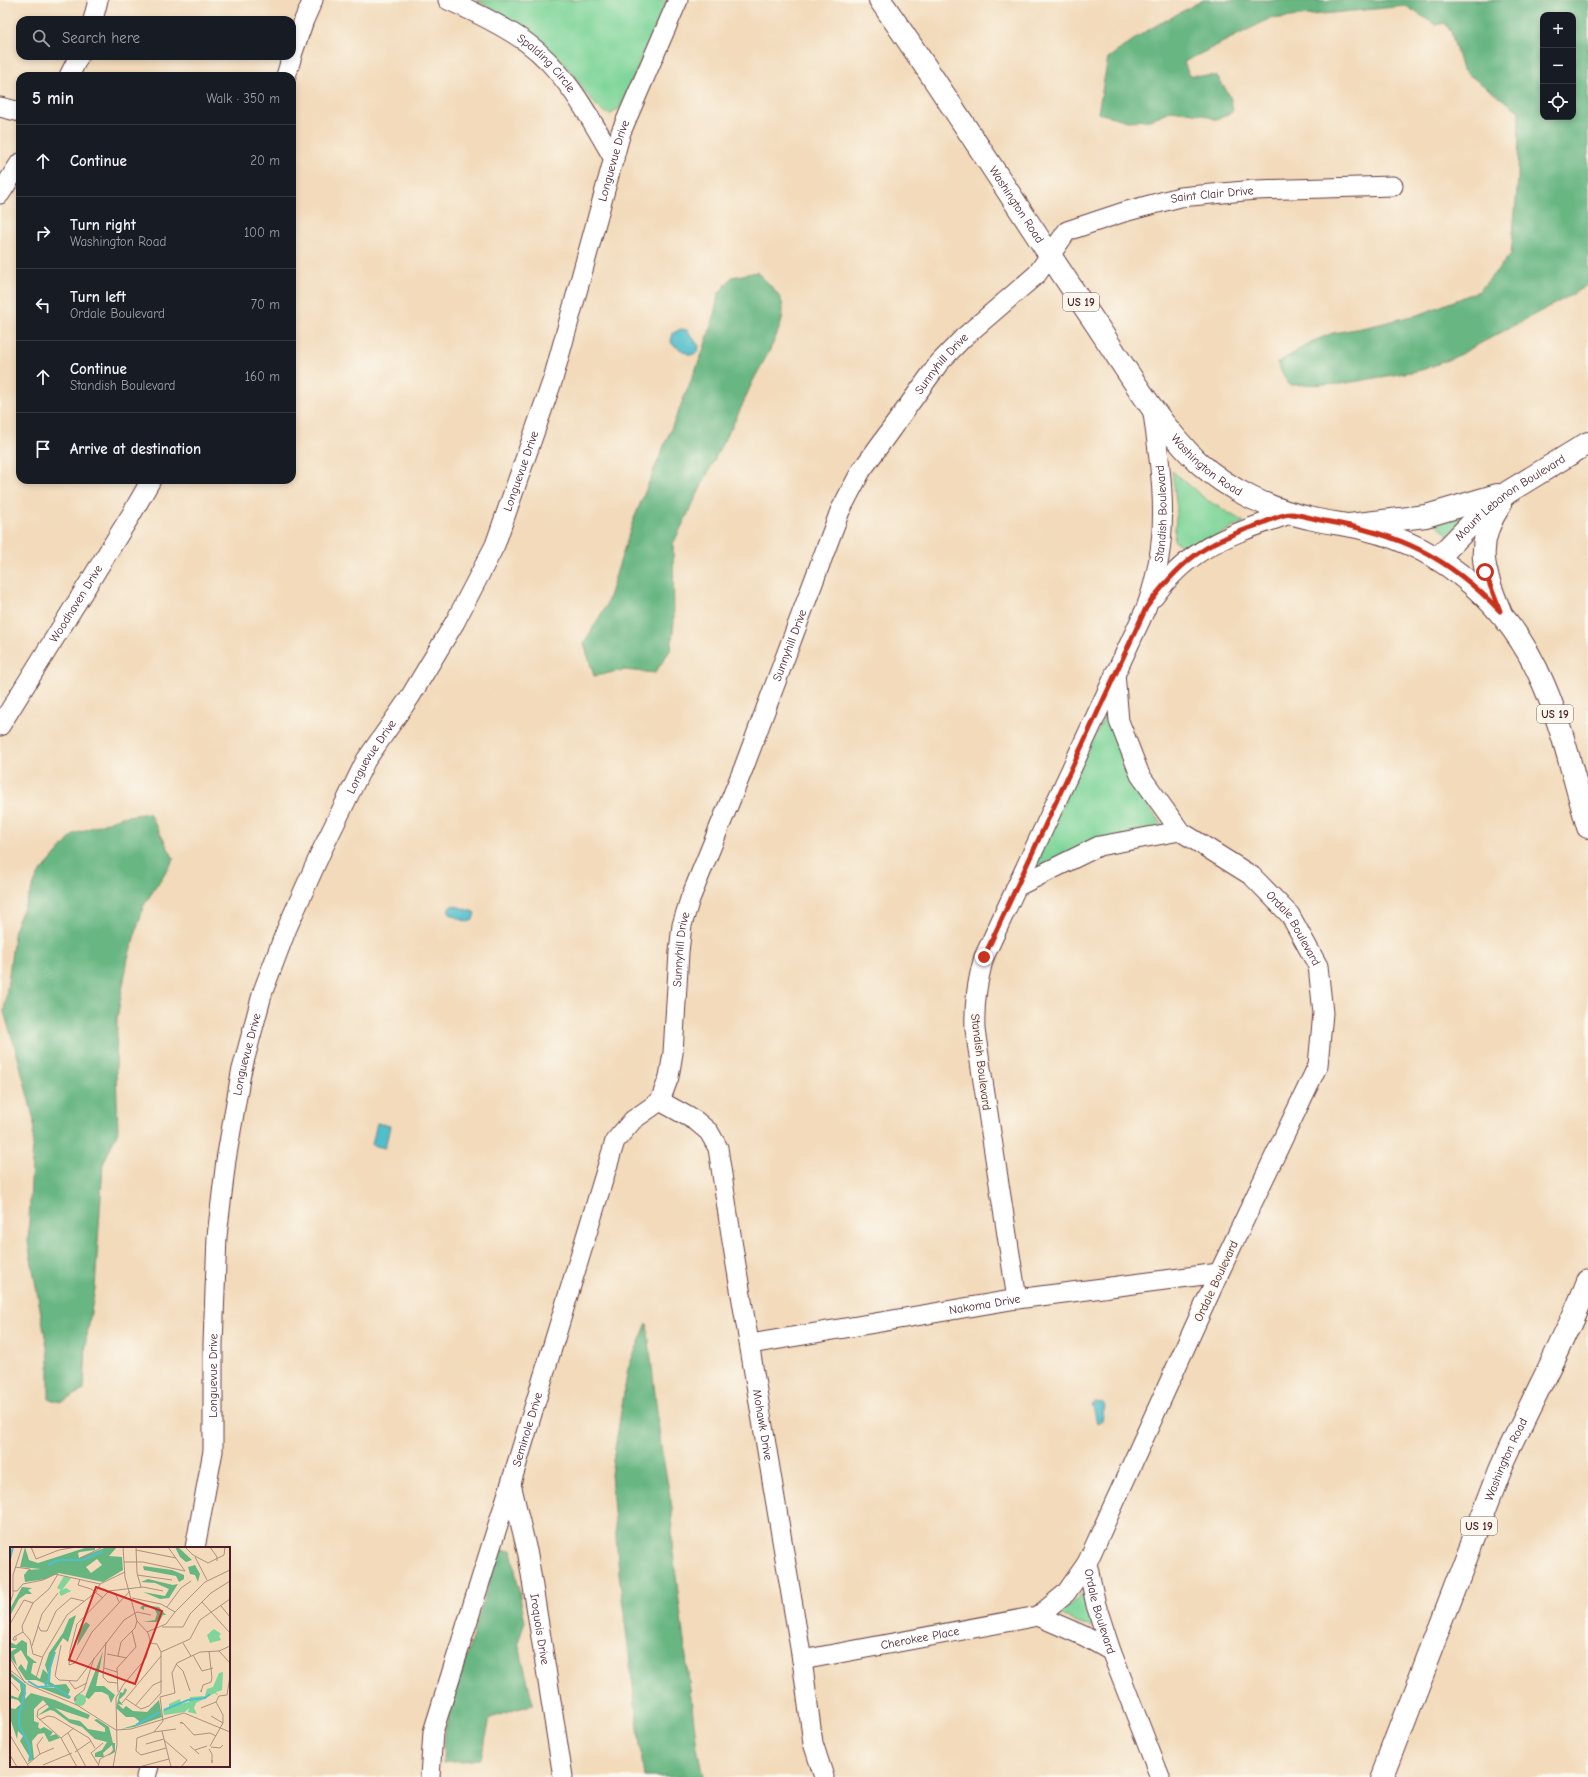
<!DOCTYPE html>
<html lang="en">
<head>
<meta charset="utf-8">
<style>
	:root { --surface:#171b24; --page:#242831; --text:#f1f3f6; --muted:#9ea1a6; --line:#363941 }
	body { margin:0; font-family:"Comic Neue",sans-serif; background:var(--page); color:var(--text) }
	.controls { position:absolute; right:12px; top:12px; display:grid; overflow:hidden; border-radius:8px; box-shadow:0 2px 6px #0003 }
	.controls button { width:36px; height:36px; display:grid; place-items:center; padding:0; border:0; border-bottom:1px solid var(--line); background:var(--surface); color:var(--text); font:20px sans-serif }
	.stop { position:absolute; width:12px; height:12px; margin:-9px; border:3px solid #c8321e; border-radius:50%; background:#fff }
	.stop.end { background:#c8321e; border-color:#fff; box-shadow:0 1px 4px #0008 }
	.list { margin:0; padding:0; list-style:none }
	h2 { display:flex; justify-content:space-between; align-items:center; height:52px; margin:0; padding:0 16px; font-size:17px }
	h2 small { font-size:13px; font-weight:400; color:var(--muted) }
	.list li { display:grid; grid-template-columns:26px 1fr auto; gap:12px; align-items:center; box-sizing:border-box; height:72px; padding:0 16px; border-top:1px solid var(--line) }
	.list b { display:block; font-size:15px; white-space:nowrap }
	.list p { margin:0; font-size:13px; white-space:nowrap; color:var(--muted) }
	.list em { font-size:13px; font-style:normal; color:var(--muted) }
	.icon { flex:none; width:22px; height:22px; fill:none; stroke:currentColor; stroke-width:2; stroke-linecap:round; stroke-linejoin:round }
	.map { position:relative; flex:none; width:1588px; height:1777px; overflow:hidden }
	.search { position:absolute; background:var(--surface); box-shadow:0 2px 6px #0003; left:16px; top:16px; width:280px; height:44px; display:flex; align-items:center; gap:10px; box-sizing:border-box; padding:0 14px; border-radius:12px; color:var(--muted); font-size:15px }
	.panel { position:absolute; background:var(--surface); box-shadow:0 2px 6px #0003; left:16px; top:72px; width:280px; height:412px; border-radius:12px }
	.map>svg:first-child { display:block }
	.green { fill:#7fd59a; stroke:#647a62 }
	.forest { fill:#67b682; stroke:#586a56; fill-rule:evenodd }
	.water { fill:#51becb; stroke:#4e6e7b }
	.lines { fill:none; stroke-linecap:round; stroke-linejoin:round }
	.minor-casing { stroke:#633b40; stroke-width:21 }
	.tertiary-casing { stroke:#633b40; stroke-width:24 }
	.primary-casing { stroke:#633b40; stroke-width:24 }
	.minor { stroke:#fff; stroke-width:19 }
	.tertiary { stroke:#fff; stroke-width:22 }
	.primary { stroke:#fff; stroke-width:22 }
	.route { stroke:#c8321e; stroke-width:5 }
	.labels { text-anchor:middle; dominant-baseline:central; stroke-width:3; stroke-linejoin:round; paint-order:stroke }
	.shield { fill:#fbf7ec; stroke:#7f6065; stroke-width:1 }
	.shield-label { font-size:11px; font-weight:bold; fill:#4a1f2b }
	.street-label { font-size:12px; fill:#4a1f2b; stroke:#fbf7ec }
	.inset-river { fill:none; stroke:#51becb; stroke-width:2 }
	.inset-road { fill:none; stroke:#af8f81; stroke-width:1 }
	.view { fill:#d62828; fill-opacity:0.15; stroke:#d62828; stroke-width:2 }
	.inset-edge { fill:none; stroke:#4a1f2b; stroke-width:2 }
</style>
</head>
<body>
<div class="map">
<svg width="1588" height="1777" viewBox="0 0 1588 1777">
	<rect width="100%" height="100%" fill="#fbf7ec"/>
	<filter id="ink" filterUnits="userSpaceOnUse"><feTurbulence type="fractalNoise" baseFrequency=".025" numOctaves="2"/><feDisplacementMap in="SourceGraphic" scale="8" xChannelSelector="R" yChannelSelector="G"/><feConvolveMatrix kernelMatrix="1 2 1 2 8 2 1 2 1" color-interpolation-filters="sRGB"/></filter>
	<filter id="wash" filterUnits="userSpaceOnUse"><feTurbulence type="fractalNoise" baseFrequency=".012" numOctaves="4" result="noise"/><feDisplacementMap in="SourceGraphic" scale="16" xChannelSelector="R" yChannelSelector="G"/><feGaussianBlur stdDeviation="0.9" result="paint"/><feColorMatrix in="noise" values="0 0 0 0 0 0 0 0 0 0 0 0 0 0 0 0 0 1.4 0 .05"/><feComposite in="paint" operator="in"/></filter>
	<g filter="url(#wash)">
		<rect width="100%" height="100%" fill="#f2daba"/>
		<path class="green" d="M 476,0 L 667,0 L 620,108 L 611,114 C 596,113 582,85 572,73 C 546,41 513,19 476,0 Z
			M 1172,471 L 1207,500 L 1244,522 L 1191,549 L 1181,546 L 1174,540 L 1177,509 Z
			M 1465,516 L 1448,535 L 1434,522 Z
			M 1107,711 L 1130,779 L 1165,830 L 1031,870 Z
			M 1083,1593 L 1096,1629 L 1059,1615 Z"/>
		<path class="forest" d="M 1203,0 L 1318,0 L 1318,1 L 1337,0 L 1537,0 L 1538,3 L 1548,0 L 1588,0 L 1588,284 L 1573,294 L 1453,358 L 1422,370 L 1341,384 L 1289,385 L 1277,363 L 1311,342 L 1333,333 L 1367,327 L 1421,314 L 1479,291 L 1511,254 L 1518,179 L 1519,111 L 1462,70 L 1451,32 L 1445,23 L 1436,25 L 1406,6 L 1269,19 L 1184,62 L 1189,75 L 1217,76 L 1230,96 L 1233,111 L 1217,120 L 1201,114 L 1171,110 L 1150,120 L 1128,121 L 1098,113 L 1108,58 L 1146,31 ZM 1543,15 L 1573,15 L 1573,117 L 1543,117 Z
			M 757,272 C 765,280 776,290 781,300 C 791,320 761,364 752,383 C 743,402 737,420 725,438 L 673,544 L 674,622 L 671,649 L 655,673 L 624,670 L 594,676 L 584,643 L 606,606 L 633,521 L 702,354 L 713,320 L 718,295 L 732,277 Z
			M 149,813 L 174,859 L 144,905 L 128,958 L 117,1018 L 116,1070 L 118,1131 L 103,1164 L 95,1289 L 86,1341 L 84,1390 L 62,1402 L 49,1399 L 49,1358 L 28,1242 L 34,1121 L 18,1057 L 4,1012 L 15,928 L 38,875 L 74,834 L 121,817 Z
			M 647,1323 L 661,1447 L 672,1507 L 672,1544 L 697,1747 L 703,1777 L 644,1777 L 619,1573 L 611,1474 L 628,1368 Z
			M 511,1550 L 525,1622 L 518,1642 L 533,1704 L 490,1718 L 481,1759 L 443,1763 L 444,1732 L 498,1551 Z"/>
		<path class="water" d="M 681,329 L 687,330 L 699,346 L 698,352 L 691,355 L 688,354 L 672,344 L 671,341 L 673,333 Z
			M 453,905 L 474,912 L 475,913 L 473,920 L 468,922 L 451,915 L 448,909 Z
			M 377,1123 L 390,1126 L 385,1148 L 372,1145 Z
			M 1094,1402 L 1103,1403 L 1105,1406 L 1102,1420 L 1097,1424 L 1092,1403 Z"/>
	</g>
	<g filter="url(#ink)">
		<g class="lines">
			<defs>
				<g id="minor">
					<path id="s1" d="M 448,0 C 475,12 502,25 526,42 C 566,71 590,118 614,159"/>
					<path d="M 93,20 L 98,0"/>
					<path d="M 292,55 L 304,20 L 313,0"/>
					<path d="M 69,76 L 79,56"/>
					<path d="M 286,76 L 292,56"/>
					<path d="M 0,107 L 20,112"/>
					<path d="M 0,194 L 20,163"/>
					<path d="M 1154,597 C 1191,545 1233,534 1290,514"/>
					<path id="s2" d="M 1115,673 L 1119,721 L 1140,775 L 1180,831 L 1252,876 L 1290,915 L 1318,966 L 1323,1013 L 1318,1065 L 1219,1273 L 1087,1563 L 1096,1605 L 1111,1651 L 1160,1777"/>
					<path id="s3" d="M 0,726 L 131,515 L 151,480"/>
					<path d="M 1016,887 L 1099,846 L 1180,831"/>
					<path id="s4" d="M 660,1101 L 669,1077 L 673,1053 L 679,952 L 682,925 L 690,899 L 744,767 L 840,511 L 861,471 L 939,363 L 963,338 L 1037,274 L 1067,231 L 1124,212 L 1180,197 L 1255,190 L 1393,186"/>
					<path id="s5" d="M 660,1101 L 696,1121 L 709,1132 L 718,1148 L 732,1241 L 802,1660 L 813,1743 L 824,1777"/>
					<path id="s6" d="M 1017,1299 L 975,1030 C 974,1003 977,983 984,957 L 1146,608 C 1172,536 1162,479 1152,406"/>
					<path id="s7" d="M 750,1344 L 1017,1299 L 1219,1273"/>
					<path id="s8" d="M 511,1484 L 528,1555 L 563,1777"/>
					<path id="s9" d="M 195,1548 L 213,1451 L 213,1344 L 217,1236 L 226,1160 L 241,1073 L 263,991 L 287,928 L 322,850 L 366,760 L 410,697 L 455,622 L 495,545 L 553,379 L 621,132 L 678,0"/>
					<path d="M 1038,1616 L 1066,1593 L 1087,1563"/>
					<path id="s10" d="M 802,1660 L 1038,1616 L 1084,1636 L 1111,1651"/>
					<path d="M 146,1777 L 149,1766"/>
					<path id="s11" d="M 430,1777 L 433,1732 L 511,1483 L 615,1141 L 633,1120 L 660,1101"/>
				</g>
				<g id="tertiary">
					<path d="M 1349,525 L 1426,516 L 1497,495"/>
					<path id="s12" d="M 1437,559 L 1478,517 L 1508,492 L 1588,443"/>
					<path d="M 1500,611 C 1483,571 1474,544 1500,505"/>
				</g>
				<g id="primary">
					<path id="s13" d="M 880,0 C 954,106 1023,217 1096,324 C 1126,369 1159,425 1198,462 C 1229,490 1269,509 1309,518 C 1328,523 1347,524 1365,529 C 1447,548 1512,609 1544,685 C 1563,729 1574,780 1588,827"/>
					<path id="s14" d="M 1382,1777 L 1500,1470 C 1528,1406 1563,1346 1588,1281"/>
				</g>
			</defs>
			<use href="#minor" class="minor-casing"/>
			<use href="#tertiary" class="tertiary-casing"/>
			<use href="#primary" class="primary-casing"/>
			<use href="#minor" class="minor"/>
			<use href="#tertiary" class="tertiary"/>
			<use href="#primary" class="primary"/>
		</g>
	</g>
	<g class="lines" filter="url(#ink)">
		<path class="route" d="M 984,957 L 1146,608 C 1179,562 1204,543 1258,525 C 1268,521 1279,515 1290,514 C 1296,513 1317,520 1325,521 C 1400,534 1447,556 1500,611 L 1485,572"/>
	</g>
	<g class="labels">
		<g class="shield">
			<rect x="1063" y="293" width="36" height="18" rx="3"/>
			<rect x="1537" y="705" width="36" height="18" rx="3"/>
			<rect x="1461" y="1517" width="36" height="18" rx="3"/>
		</g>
		<g class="shield-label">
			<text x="1081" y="302">US 19</text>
			<text x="1555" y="714">US 19</text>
			<text x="1479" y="1526">US 19</text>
		</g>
		<g class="street-label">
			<text stroke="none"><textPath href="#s1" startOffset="118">Spalding Circle</textPath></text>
			<text stroke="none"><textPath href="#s9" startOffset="1470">Longuevue Drive</textPath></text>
			<text stroke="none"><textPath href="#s4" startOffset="1135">Saint Clair Drive</textPath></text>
			<text stroke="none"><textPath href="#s13" startOffset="246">Washington Road</textPath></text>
			<text stroke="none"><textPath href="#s4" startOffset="801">Sunnyhill Drive</textPath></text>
			<text stroke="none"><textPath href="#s13" startOffset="570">Washington Road</textPath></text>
			<text stroke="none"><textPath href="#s9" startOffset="1146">Longuevue Drive</textPath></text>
			<text stroke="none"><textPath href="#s12" startOffset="96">Mount Lebanon Boulevard</textPath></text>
			<text stroke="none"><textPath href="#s6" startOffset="827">Standish Boulevard</textPath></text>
			<text stroke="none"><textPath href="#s3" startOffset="144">Woodhaven Drive</textPath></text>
			<text stroke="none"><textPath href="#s4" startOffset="478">Sunnyhill Drive</textPath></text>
			<text stroke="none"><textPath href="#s9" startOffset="822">Longuevue Drive</textPath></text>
			<text stroke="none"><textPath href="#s2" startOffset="327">Ordale Boulevard</textPath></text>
			<text stroke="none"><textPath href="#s4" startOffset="154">Sunnyhill Drive</textPath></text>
			<text stroke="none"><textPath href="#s9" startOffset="498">Longuevue Drive</textPath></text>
			<text transform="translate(981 1062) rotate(83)">Standish Boulevard</text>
			<text transform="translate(1216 1281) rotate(-65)">Ordale Boulevard</text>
			<text stroke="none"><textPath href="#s7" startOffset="238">Nakoma Drive</textPath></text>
			<text stroke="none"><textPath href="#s9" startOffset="174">Longuevue Drive</textPath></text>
			<text stroke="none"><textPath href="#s5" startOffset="357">Mohawk Drive</textPath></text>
			<text stroke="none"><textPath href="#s11" startOffset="362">Seminole Drive</textPath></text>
			<text stroke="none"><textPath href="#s14" startOffset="341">Washington Road</textPath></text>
			<text stroke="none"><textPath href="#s2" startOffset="1071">Ordale Boulevard</textPath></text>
			<text stroke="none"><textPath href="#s8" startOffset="148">Iroquois Drive</textPath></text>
			<text stroke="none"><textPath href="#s10" startOffset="120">Cherokee Place</textPath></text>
		</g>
	</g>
	<g transform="translate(10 1547)">
		<rect width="220" height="220" fill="#f2daba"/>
		<path d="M 54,29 L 61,31 L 52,43 L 56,41 L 61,44 L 51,49 L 49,45 L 51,43 L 47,41 ZM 204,82 L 211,87 L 209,89 L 211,93 L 200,96 L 197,88 ZM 213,125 L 212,143 L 206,145 L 208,149 L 205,146 L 186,156 L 184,161 L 187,167 L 178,165 L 179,161 L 175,165 L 154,168 L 153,163 L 159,161 L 159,157 L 170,152 L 171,157 L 179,155 L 180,150 L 195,149 L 197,142 L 203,140 L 201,136 L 203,140 L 209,126 ZM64 153a6 6 0 1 1 12 0a6 6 0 1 1-12 0Z" fill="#7fd59a"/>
		<path d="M 15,0 L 19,13 L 28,16 L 78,0 L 85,0 L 85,3 L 70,5 L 68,6 L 69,11 L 97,0 L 107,0 L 99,9 L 112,10 L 113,23 L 93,35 L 49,26 L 36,32 L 15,35 L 14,28 L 18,23 L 31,22 L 10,20 ZM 87,12 L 92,18 L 81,26 L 76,20 ZM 165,0 L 168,0 L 182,13 L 176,15 L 170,10 ZM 185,18 L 190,27 L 188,35 L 185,28 L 180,27 L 178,20 ZM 133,19 L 162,23 L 174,28 L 174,32 L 169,35 L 166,29 L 134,23 ZM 138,32 L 163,38 L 168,37 L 159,51 L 150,52 L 133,45 L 155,49 L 159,42 L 145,36 L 131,35 ZM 12,40 L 22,41 L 18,43 L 22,47 L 16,47 L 9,52 L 0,69 L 0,62 ZM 133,58 L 149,60 L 156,68 L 153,68 L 149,75 L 133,75 L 145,73 L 147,67 L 144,61 L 134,60 L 134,63 L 130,61 ZM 66,68 L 58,95 L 53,91 L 45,104 L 41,121 L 40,135 L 45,138 L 56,137 L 60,143 L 58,148 L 61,150 L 59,152 L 18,136 L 29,140 L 46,141 L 26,133 L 16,133 L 8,121 L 11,117 L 16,124 L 18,115 L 11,103 L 4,108 L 7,119 L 0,110 L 0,105 L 7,101 L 1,101 L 0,95 L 6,98 L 12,93 L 17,96 L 17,108 L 27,116 L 23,116 L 21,126 L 30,132 L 33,122 L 38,127 L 35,118 L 39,106 L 53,86 L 59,72 ZM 76,75 L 80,78 L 67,99 L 70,82 ZM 93,104 L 86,139 L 94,139 L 105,148 L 101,156 L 98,148 L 92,145 L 85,145 L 79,152 L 75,150 ZM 0,125 L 16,138 L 15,152 L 21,146 L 45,153 L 80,168 L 78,172 L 45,161 L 59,172 L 70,174 L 78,182 L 95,185 L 95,181 L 84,173 L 87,172 L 99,180 L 103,196 L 105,196 L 105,205 L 98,209 L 103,203 L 102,198 L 93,206 L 94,210 L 85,210 L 85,206 L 92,203 L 97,195 L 85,192 L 72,180 L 60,176 L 44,164 L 40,163 L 27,169 L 39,160 L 33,153 L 24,162 L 24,174 L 29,176 L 28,180 L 30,182 L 34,180 L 43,185 L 40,189 L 46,187 L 50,191 L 39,195 L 34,186 L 28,187 L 22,194 L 24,212 L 18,215 L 19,209 L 10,194 L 13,189 L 8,184 L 7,192 L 0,171 L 0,161 L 5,162 L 11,157 L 8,153 L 0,151 L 0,148 L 8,151 L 11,144 L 10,137 L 0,129 ZM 115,141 L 117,143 L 115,147 L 109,153 L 113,158 L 108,157 L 113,162 L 116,159 L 123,164 L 137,165 L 149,153 L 152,170 L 124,180 L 111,182 L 128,177 L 129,174 L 124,170 L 116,170 L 106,161 L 110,145 L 113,146 Z" fill="#67b682" fill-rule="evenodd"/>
		<path class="inset-river" d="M 0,12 L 3,0M 73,13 L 93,4M 38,18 L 49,13 L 72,13M 7,132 L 13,137 L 15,146 L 9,167 L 9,178 L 19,198 L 21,213M 18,134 L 28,140 L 44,139 L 60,150M 37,140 L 35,136 L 39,133 L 39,124 L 45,105M 154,163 L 178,153 L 195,151 L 200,147M 126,178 L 150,165"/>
		<path class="inset-road" d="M 21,0 L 26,12 L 49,3 L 66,0M 126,0 L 127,26 L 131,40M 158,0 L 175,24M 175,0 L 183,8 L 198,16 L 214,8 L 215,0M 200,0 L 207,10 L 207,14M 126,3 L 166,11M 185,10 L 197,33M 70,11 L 93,0M 114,15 L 133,15 L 175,24M 5,20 L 20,22 L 21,24 L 19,22M 127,28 L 162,33M 70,32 L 68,38 L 81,42 L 93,51M 3,44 L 7,44 L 13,37 L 33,33 L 45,27 L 90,37 L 115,25M 99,44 L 106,48 L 109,55M 120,44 L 82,85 L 65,116 L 59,118 L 60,104 L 67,77 L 99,44 L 133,40 L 153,44M 122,51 L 151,57 L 165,65M 192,55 L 220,86M 0,56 L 3,47 L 3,28 L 12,0M 211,59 L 220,70M 157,60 L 171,41 L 181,34M 0,77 L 14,53 L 23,56M 28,79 L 31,84 L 37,84 L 46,64 L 61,51 L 74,54M 152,80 L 173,80 L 180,67 L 201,46 L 220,34M 137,85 L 156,77 L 165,65 L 195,35 L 220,23M 6,90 L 6,93 L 3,93 L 4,90 L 13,85M 96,95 L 93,130 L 98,135 L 107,136M 173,96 L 181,109M 51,98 L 45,129 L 49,133 L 67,134 L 114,73 L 127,65 L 141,68M 22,99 L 32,67 L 48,46M 209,104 L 220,116M 151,105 L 180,92 L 190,73 L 220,52M 97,107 L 117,111M 183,108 L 192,124 L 203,121M 108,109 L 111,95 L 125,81 L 127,74M 32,110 L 23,107 L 20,93 L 13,85 L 12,79 L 23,56 L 39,42 L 48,27M 0,111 L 15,136M 166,117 L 173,124 L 180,144M 94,121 L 107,125M 0,123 L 19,138 L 67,158 L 106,183M 26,131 L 33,109 L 57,68 L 86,45 L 90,37M 0,134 L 9,144M 59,134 L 65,142 L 77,136M 191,143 L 191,145 L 193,138 L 201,135 L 202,131 L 199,104M 108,145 L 107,121 L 126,100 L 122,84M 217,148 L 220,129M 65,150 L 64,153 L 66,153 L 65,150 L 74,143 L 84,111M 150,150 L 165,146 L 162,126 L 167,116 L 190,105 L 209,104 L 220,99M 150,150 L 153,174 L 144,185 L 127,191 L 126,204 L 131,208 L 156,201M 116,152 L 131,162 L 139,159 L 151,146 L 151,105 L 147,97 L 139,96M 112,156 L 151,109M 37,157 L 28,163 L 27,170 L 51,191 L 67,220M 125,159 L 143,138 L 152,134M 191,161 L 206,155M 201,169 L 213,176M 29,173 L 38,169 L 44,170 L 79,191 L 85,201M 173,176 L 170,176 L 171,175 L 173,176 L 184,188 L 200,186 L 206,189M 106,183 L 121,182 L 174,166 L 220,185M 152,184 L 161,220M 144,185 L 166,182M 58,186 L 76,220M 0,188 L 19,220M 51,191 L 64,181M 154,193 L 177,213 L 171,220M 136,197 L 154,192M 180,199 L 189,207M 200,199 L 213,176 L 213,168 L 206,155 L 209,149 L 217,148M 201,200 L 210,201 L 213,198M 199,202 L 202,207 L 202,216 L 202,213M 185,203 L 197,199M 65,205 L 81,194M 30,207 L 27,198 L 33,190M 0,208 L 7,220M 18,217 L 30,207 L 44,201M 88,217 L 81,206 L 93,196M 33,218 L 62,206M 88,220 L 90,212 L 105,204M 103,220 L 107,198 L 106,151 L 113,138 L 136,111 L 140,93 L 138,86 L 127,74 L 115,30 L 113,0M 129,220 L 159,212"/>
		<path class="view" d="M 86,40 L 152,64 L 125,137 L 59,113 Z"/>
		<rect width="220" height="220" class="inset-edge"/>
	</g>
</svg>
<div class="controls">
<button>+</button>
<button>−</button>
<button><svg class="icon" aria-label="locate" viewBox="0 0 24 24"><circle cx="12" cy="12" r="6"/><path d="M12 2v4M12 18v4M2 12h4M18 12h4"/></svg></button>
</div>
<div class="stop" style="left:1485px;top:572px"></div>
<div class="stop end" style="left:984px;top:957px"></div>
<div class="search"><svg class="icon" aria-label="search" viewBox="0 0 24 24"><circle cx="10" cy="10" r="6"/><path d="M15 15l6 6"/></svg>Search here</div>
<section class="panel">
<h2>5 min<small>Walk · 350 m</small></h2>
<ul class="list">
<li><svg class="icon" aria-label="ahead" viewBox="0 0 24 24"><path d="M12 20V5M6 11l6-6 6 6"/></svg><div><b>Continue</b></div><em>20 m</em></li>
<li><svg class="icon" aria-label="right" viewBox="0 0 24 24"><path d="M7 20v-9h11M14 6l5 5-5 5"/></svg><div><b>Turn right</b><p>Washington Road</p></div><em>100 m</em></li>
<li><svg class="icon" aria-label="left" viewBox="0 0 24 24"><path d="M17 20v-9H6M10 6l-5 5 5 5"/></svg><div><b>Turn left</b><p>Ordale Boulevard</p></div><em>70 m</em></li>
<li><svg class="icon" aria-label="ahead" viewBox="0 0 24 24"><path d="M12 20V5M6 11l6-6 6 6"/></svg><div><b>Continue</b><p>Standish Boulevard</p></div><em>160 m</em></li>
<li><svg class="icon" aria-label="arrive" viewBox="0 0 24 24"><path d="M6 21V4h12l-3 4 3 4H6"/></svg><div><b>Arrive at destination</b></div></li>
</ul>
</section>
</div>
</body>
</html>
